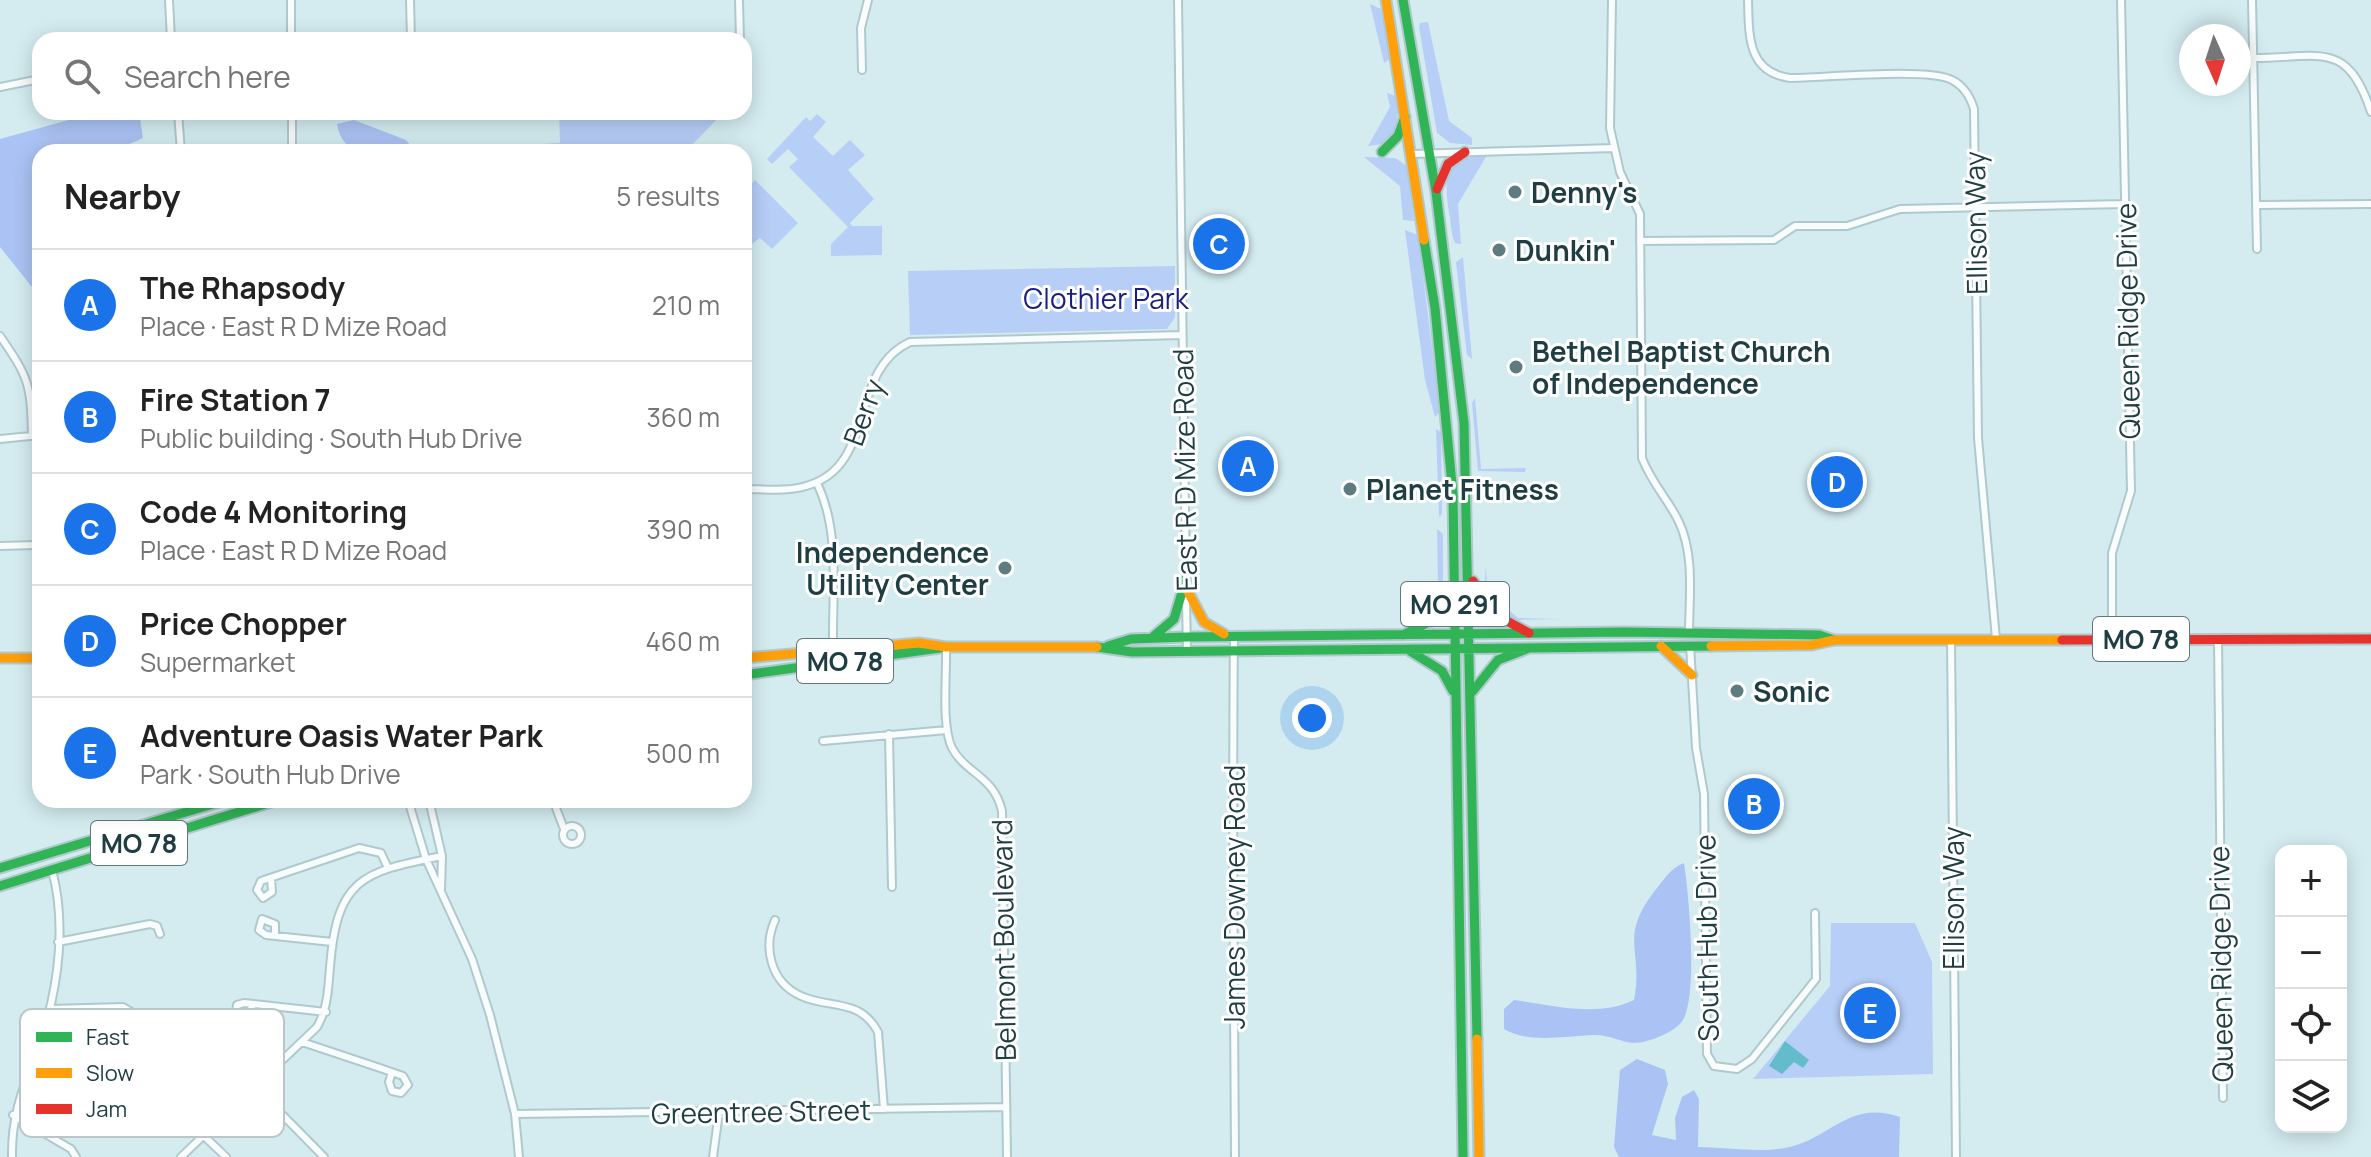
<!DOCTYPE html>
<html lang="en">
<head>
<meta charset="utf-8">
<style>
	:root { --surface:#fff; --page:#f2f2f2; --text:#222; --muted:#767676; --line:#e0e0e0; --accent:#1a73e8 }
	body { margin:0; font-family:Manrope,sans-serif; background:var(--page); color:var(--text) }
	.controls { position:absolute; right:24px; bottom:24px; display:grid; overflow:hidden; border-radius:16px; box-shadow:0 4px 20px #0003 }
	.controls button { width:72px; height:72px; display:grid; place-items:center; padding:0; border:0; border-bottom:2px solid var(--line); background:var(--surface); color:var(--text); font:40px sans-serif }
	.compass { position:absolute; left:2179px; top:24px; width:72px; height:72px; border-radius:50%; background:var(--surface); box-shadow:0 4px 20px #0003; rotate:177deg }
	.you { position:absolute; left:1312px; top:718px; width:28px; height:28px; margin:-20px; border:6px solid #fff; border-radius:50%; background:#1a73e8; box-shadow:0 0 0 12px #1a73e833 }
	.badge { display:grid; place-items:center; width:52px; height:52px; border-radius:50%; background:var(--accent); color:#fff; font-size:26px; font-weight:700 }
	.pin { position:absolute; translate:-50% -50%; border:4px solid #fff; box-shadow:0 2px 8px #0006 }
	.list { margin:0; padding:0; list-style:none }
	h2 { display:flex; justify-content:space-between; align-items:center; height:104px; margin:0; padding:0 32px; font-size:34px }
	h2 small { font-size:26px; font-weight:400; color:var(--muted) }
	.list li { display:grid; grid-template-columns:52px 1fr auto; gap:24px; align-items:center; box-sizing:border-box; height:112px; padding:0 32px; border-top:2px solid var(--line) }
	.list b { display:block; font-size:30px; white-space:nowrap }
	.list p { margin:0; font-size:26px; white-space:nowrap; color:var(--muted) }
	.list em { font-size:26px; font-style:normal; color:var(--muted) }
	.icon { flex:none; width:44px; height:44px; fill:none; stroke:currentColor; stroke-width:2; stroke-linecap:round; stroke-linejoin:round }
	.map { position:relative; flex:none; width:2371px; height:1157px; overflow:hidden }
	.search { position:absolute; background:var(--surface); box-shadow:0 4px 20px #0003; left:32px; top:32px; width:720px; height:88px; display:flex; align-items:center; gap:20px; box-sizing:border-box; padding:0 28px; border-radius:24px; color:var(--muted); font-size:30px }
	.panel { position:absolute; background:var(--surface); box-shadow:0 4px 20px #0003; left:32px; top:144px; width:720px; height:664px; border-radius:24px }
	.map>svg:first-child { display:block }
	.green { fill:#b7cef7 }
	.forest { fill:#abc3f4 }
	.water { fill:#64bcca }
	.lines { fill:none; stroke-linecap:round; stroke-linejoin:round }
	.street-casing { stroke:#afc9cd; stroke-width:10 }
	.fast-casing { stroke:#afc9cd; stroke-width:13 }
	.slow-casing { stroke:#afc9cd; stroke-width:13 }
	.jam-casing { stroke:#afc9cd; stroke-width:13 }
	.street { stroke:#f9fcfd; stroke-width:6 }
	.fast { stroke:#30b455; stroke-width:9 }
	.slow { stroke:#ff9f0a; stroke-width:9 }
	.jam { stroke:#e5322d; stroke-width:9 }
	.poi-dot { fill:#5e7b80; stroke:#fff; stroke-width:3 }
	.labels { text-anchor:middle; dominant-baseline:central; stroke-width:6; stroke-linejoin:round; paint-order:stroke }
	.shield { fill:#fff; stroke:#62787c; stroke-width:2 }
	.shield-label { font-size:26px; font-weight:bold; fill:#1e3e44 }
	.poi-label { font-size:28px; font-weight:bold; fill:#1e3e44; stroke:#fff; text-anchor:start }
	.street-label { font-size:28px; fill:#1e3e44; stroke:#fff }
	.park-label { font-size:28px; fill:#1a2081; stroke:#fff }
	.key { fill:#fff; stroke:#bcc5c7; stroke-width:2 }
	.key-label { font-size:22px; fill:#1e3e44 }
</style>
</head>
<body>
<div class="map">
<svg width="2371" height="1157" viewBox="0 0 2371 1157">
	<rect width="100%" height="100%" fill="#d4ecf0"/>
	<path class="green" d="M 1370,4 L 1381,9 L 1390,59 L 1384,63 Z
		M 1428,22 L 1449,121 L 1472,138 L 1472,145 L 1450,143 L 1437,133 L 1419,27 L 1420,23 Z
		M 1387,93 L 1396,96 L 1398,127 L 1383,144 L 1368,146 L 1390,107 Z
		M 559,112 L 724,112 L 685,152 L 393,152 L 560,143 Z
		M 817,114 L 826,122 L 813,137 L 833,156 L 850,140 L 865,155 L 848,170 L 874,199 L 850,223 L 852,226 L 882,226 L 882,255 L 831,256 L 831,244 L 848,227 L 789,167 L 798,159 L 788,149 L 772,164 L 767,159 L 806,117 L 810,121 Z
		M 1487,155 L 1458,204 L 1461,244 L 1455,243 C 1451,234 1451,222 1449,212 C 1443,176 1446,157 1487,155 Z
		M 1364,157 L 1395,158 L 1407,166 L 1414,221 L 1403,220 L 1400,186 Z
		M 755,180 L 798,223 L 772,249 L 760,238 L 744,250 L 744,192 Z
		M 1405,230 L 1418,235 L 1440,412 L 1435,417 L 1425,380 Z
		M 1463,257 L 1472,359 L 1467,355 L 1456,262 Z
		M 1175,266 L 1175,317 L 1167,329 L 910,335 L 908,271 Z
		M 1475,398 L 1481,469 L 1526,468 L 1525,472 L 1478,471 L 1472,403 Z
		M 1436,429 L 1441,432 L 1442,514 L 1439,517 Z
		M 1437,529 L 1443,534 L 1443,598 L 1433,617 L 1408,628 L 1438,585 Z
		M 1486,565 L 1487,591 L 1518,618 L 1561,619 L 1510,620 L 1502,617 L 1484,595 Z
		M 1831,923 L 1915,923 L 1932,962 L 1933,1074 L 1753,1079 L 1830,986 Z"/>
	<path class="forest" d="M 139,112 L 143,138 C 110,155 76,152 40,152 L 40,297 L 0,247 L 0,139 L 94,113 Z
		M 354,120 L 406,140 L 416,152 C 383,152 344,164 337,124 Z
		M 1684,863 C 1689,894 1698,994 1683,1020 C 1676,1032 1648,1043 1634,1043 C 1620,1042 1608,1034 1593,1035 C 1564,1036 1529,1044 1504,1029 L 1504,1009 L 1514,1000 C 1551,1005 1598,1018 1634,1000 C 1644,949 1617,938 1657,888 C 1666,877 1671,868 1684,863 Z
		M 1637,1059 L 1665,1070 L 1668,1084 L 1652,1135 L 1676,1140 L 1675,1118 L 1682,1097 L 1694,1090 L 1699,1099 L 1698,1147 C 1725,1147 1758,1153 1785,1148 C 1830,1140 1848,1099 1900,1117 L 1899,1157 L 1619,1157 L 1614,1147 L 1620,1070 Z"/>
	<path class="water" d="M 1785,1041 L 1809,1060 L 1803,1068 L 1794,1062 L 1782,1074 L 1769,1066 Z"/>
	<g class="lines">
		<defs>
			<path id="street" d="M 169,0 L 171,40
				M 291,0 L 291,40
				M 410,0 L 411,40
				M 739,0 L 740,40
				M 1178,0 L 1186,580
				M 1612,0 L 1610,128 L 1620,172 L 1640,214 L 1642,458 C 1652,484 1668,499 1679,522 C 1695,556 1689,598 1689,634
				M 1748,0 C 1749,35 1747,72 1790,78 C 1822,78 1929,67 1952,80 C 1964,86 1970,96 1974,109 L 1978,438 L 1996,639
				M 2252,0 L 2257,249
				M 2254,58 C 2320,58 2347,39 2371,112
				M 862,70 L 861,28 L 868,0
				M 0,87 L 40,79
				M 178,112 L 181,152
				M 292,112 L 292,152
				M 1412,154 L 1613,148
				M 2258,205 L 2371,204
				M 1640,241 L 1774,240 L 1795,226 L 1847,226 L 1900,209 L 2124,204
				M 0,336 C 29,378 31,384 32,436
				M 0,439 L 40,435
				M 817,483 C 841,533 832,593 833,648
				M 744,489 C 764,489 787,492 806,486 C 878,466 847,371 910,342 L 1182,335
				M 0,546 L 35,545
				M 1186,600 L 1187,651
				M 1234,637 C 1232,811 1234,984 1235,1157
				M 2218,638 L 2223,1098
				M 2112,639 L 2112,553 L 2131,491 L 2121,0
				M 1951,640 L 1956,1157
				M 1690,645 L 1696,748 L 1704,794 L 1707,1054 L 1714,1066 L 1737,1069 L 1752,1059 L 1816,979 L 1815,913
				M 946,647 C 947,673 941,725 952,748 C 966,774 994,776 1002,811 L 1007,1157
				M 889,734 L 892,887
				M 823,741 L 947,730
				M 408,800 L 426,859 L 472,959 L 490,1015 L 515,1114 L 519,1157
				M 429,800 L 442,856 L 441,890
				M 553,800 L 564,829
				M563 835a9 9 0 1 1 18 0a9 9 0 1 1-18 0Z
				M 271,878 L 272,892 L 263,898 L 257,890 L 261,881 L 359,848 L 381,853 L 388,868
				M 775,920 C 763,947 770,982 801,996 C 830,1009 860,998 878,1032 L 884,1109
				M 275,936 L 275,924 L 262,919 L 259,930 L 266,935 L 332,942
				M 58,942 L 150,924 L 157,926 L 160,934
				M 253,1004 L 248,1016 L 243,1018 L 236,1012 L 237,1005 L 244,1003 L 326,1012
				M 50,1009 L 123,1007 L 133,1013
				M 302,1042 L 380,1068 L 403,1076 L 408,1085 L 401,1093 L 392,1091 L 389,1082 L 392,1072
				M 34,1056 L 120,1088
				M 256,1088 L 324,1157
				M 515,1114 L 1006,1107
				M 13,1115 L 71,1149 L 76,1157
				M 204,1136 L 226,1157
				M 12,1157 C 11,1109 28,1078 43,1033 C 59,983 66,922 52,870
				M 181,1157 L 317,1027 C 328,1008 328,989 330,967 C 337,879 361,872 442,856
				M 713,1157 L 719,1112"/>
			<path id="fast" d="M 1403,0 L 1436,192 L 1464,423 L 1477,1039
				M 1382,152 L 1398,136 L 1405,117
				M 1424,240 L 1435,308 L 1453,495 L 1463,1157
				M 1403,635 L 1435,619 L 1455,589
				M 1154,636 L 1174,619 L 1186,579
				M 1108,646 L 1131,639 L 1186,637 L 1625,632 L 1819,635 L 1834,640
				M 1097,647 L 1132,652 L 1711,646
				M 1410,651 L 1442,671 L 1453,691
				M 744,675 L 940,648
				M 1472,692 L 1498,660 L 1529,648
				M 0,868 L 226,800
				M 0,886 L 278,800"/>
			<path id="slow" d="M 1386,0 L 1424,240
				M 1186,588 L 1204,622 L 1224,634
				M 1661,646 L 1692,675
				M 1711,646 L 1812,645 L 1834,640 L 2062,640
				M 0,658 L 40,658
				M 744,658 L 919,643 L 946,647 L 1097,647
				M 1477,1039 L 1479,1157"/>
			<path id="jam" d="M 1437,189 L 1448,164 L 1465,152
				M 1473,581 L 1494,614 L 1529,633
				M 2062,640 L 2371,639"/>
		</defs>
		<use href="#street" class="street-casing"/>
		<use href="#fast" class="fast-casing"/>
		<use href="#slow" class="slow-casing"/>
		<use href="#jam" class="jam-casing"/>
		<use href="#street" class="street"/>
		<use href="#fast" class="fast"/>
		<use href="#slow" class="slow"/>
		<use href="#jam" class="jam"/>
	</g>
	<g class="poi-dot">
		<circle cx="1515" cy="192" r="8"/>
		<circle cx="1499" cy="250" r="8"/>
		<circle cx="1516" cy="367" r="8"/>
		<circle cx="1350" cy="489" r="8"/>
		<circle cx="1005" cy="568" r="8"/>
		<circle cx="1737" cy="691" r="8"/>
	</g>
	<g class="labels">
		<g class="shield">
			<rect x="1401" y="582" width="108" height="44" rx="6"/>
			<rect x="2093" y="617" width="96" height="44" rx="6"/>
			<rect x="797" y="639" width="96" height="44" rx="6"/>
			<rect x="91" y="821" width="96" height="44" rx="6"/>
		</g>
		<g class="shield-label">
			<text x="1455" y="604">MO 291</text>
			<text x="2141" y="639">MO 78</text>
			<text x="845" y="661">MO 78</text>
			<text x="139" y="843">MO 78</text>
		</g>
		<g class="poi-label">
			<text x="1531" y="192">Denny's</text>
			<text x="1515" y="250">Dunkin'</text>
			<text x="1532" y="351">Bethel Baptist Church<tspan x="1532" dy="32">of Independence</tspan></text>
			<text x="1366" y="489">Planet Fitness</text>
			<text x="989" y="552" text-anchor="end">Independence<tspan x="989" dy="32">Utility Center</tspan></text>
			<text x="1753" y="691">Sonic</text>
		</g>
		<g class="street-label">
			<text transform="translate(1975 223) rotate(-91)">Ellison Way</text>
			<text transform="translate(2127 321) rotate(-91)">Queen Ridge Drive</text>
			<text transform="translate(863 412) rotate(-70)">Berry</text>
			<text transform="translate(1184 470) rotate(-91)">East R D Mize Road</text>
			<text transform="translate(1234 897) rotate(-90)">James Downey Road</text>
			<text transform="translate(1953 898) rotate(-90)">Ellison Way</text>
			<text transform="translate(1706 938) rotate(-91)">South Hub Drive</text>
			<text transform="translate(1003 940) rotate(-91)">Belmont Boulevard</text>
			<text transform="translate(2220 964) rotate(-91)">Queen Ridge Drive</text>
			<text transform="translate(761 1111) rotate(-1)">Greentree Street</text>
		</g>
		<g class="park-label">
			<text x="1106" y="298">Clothier Park</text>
		</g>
	</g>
	<rect x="20" y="1009" width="264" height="128" rx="12" class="key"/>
	<rect x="36" y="1032" width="36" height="10" fill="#30b455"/>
	<rect x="36" y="1068" width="36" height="10" fill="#ff9f0a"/>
	<rect x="36" y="1104" width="36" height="10" fill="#e5322d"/>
	<g class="key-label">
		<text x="86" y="1045">Fast</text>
		<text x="86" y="1081">Slow</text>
		<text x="86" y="1117">Jam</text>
	</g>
</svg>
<div class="controls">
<button>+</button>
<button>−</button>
<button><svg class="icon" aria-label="locate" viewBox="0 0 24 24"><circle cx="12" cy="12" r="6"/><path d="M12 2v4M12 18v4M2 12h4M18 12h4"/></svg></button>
<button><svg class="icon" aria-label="layers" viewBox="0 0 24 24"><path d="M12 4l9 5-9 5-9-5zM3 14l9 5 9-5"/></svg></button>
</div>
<svg class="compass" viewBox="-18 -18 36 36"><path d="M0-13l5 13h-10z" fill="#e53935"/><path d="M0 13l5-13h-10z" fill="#767676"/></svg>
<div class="you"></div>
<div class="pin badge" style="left:1248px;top:466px">A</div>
<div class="pin badge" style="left:1754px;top:804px">B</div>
<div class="pin badge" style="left:1219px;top:244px">C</div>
<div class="pin badge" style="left:1837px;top:482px">D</div>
<div class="pin badge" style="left:1870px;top:1013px">E</div>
<div class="search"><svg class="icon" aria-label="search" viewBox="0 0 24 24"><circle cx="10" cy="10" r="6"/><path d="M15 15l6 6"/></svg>Search here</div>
<section class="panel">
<h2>Nearby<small>5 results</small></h2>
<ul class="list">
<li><span class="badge">A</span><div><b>The Rhapsody</b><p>Place · East R D Mize Road</p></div><em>210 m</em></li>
<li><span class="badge">B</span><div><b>Fire Station 7</b><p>Public building · South Hub Drive</p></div><em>360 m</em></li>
<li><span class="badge">C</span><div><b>Code 4 Monitoring</b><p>Place · East R D Mize Road</p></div><em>390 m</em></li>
<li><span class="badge">D</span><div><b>Price Chopper</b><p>Supermarket</p></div><em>460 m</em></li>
<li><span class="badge">E</span><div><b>Adventure Oasis Water Park</b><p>Park · South Hub Drive</p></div><em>500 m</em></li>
</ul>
</section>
</div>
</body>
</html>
